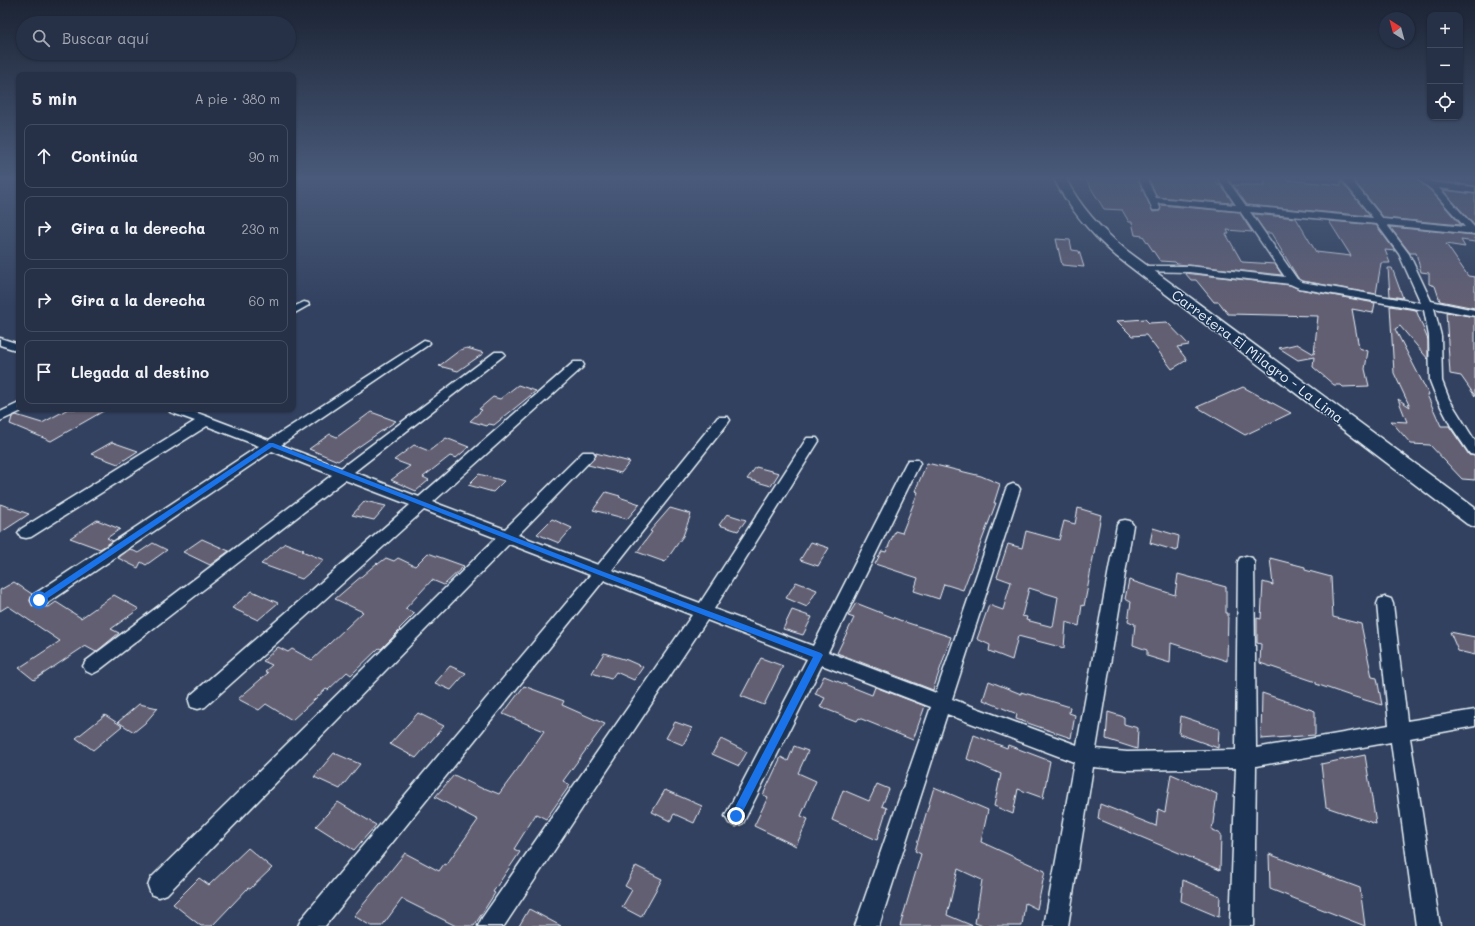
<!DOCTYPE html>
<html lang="es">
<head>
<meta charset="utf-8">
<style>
	:root { --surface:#263147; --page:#323d52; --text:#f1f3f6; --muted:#a4a9b4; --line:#424c60 }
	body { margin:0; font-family:Mali,sans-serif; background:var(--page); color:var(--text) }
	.controls { position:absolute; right:12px; top:12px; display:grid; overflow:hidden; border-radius:8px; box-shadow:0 1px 3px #0004 }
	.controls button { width:36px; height:36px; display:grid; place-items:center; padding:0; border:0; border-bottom:1px solid var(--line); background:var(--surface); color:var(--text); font:20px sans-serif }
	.compass { position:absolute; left:1379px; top:12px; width:36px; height:36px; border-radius:50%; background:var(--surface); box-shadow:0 1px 3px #0004; rotate:324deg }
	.stop { position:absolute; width:12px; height:12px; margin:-9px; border:3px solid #1a73e8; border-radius:50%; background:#fff }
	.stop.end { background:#1a73e8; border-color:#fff; box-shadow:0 1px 4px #0008 }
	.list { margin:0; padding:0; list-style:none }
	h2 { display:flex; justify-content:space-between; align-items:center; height:52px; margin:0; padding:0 16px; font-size:17px }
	h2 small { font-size:13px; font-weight:400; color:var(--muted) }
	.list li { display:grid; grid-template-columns:26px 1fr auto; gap:12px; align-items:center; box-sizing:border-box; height:64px; margin:0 8px 8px; padding:0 8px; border:1px solid var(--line); border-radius:8px }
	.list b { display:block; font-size:15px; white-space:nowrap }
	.list em { font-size:13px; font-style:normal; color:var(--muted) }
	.icon { flex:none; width:22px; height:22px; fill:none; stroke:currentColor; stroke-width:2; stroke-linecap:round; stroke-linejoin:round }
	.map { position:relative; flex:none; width:1475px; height:926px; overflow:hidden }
	.search { position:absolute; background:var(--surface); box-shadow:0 1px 3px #0004; left:16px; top:16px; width:280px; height:44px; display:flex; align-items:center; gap:10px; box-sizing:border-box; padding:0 14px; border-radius:22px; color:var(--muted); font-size:15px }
	.panel { position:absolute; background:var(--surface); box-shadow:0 1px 3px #0004; left:16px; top:72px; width:280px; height:340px; border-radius:8px }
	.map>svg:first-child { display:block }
	.building { fill:#635e73; stroke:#e8f1f8; fill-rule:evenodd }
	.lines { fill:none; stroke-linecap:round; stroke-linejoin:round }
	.street-casing { stroke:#e8f1f8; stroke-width:3 }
	.secondary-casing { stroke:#e8f1f8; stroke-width:3 }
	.street { fill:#1d3557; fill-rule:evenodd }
	.secondary { fill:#1d3557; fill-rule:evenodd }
	.route { fill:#1a73e8 }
	.labels { text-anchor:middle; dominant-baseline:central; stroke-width:3; stroke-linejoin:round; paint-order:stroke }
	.street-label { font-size:14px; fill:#e8f1f8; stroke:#1d3557 }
</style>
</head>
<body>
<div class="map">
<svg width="1475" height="926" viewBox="0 0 1475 926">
	<rect width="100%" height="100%" fill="#32415f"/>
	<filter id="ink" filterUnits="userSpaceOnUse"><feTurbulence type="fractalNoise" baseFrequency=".025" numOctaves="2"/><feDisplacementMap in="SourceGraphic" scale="8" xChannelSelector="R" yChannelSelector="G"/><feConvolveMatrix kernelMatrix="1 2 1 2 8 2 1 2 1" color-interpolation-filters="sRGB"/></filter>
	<g filter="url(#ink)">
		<path class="building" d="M 1084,177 L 1137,177 L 1153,212 L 1160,211 L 1160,205 L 1239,212 L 1252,232 L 1227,230 L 1229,234 L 1226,234 L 1242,262 L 1275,264 L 1282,275 L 1177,264 L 1175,262 L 1160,261 L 1143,236 L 1135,235 L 1132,222 L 1129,222 L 1122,210 L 1104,209 Z
			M 1148,177 L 1213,177 L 1218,185 L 1221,185 L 1233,203 L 1157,197 Z
			M 1264,177 L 1288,177 L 1287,180 L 1341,185 L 1341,181 L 1370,216 L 1247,205 L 1233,185 L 1265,185 Z
			M 1351,177 L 1414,177 L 1430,190 L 1461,225 L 1384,218 Z
			M 1427,177 L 1446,177 L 1461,184 L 1433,181 Z
			M 1443,190 L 1475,194 L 1475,226 Z
			M 1253,214 L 1296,218 L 1316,252 L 1351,256 L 1329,221 L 1376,225 L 1395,251 L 1385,250 L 1390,263 L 1381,263 L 1376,294 L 1303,281 L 1298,278 L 1271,233 L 1266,233 Z
			M 1390,227 L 1475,235 L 1475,242 L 1461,240 L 1465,247 L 1446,244 L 1468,276 L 1475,277 L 1475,308 L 1440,301 L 1435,286 L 1429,284 L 1429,273 L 1421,272 L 1416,253 L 1410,253 Z
			M 1056,239 L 1070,240 L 1072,250 L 1079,251 L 1084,267 L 1062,265 Z
			M 1388,268 L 1392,268 L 1403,298 L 1390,296 Z
			M 1185,273 L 1290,285 L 1299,289 L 1375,303 L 1373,313 L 1352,309 L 1359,348 L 1368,351 L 1365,369 L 1369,386 L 1343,387 L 1341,385 L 1334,385 L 1313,367 L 1314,357 L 1298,360 L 1279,348 L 1297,344 L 1314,354 L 1318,316 L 1228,314 L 1219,302 L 1214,302 L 1196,280 L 1191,280 Z
			M 1390,306 L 1416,310 L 1428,340 L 1428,359 L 1400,326 L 1395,329 L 1429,395 L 1427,395 L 1441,426 L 1449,426 L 1469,455 L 1475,456 L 1475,480 L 1462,479 L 1430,445 L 1411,444 L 1391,421 L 1407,422 L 1398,399 L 1410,407 L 1394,373 Z
			M 1446,312 L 1475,317 L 1475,396 L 1461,376 L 1450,374 Z
			M 1145,319 L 1149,323 L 1167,322 L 1189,345 L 1177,347 L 1187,360 L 1172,369 L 1146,335 L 1132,336 L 1117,321 Z
			M 467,348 L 484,353 L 458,371 L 439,366 L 460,350 Z
			M 518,385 L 536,391 L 494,425 L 489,424 L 487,426 L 470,421 L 482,410 L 479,409 L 493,397 L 500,399 Z
			M 1243,387 L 1291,413 L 1245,435 L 1197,407 Z
			M 68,409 L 107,409 L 51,441 L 10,424 L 12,417 L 16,415 L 42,423 Z
			M 371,412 L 396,421 L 338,461 L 309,449 L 330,434 L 337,437 Z
			M 446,438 L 469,447 L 456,458 L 450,456 L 423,477 L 429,480 L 416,491 L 391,480 L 410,466 L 394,460 L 414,445 L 429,451 Z
			M 112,442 L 138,451 L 118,464 L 91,454 Z
			M 596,453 L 630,462 L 621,473 L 588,465 L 596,456 Z
			M 927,463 L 981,476 L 1000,484 L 994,503 L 996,503 L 963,590 L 944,584 L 939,599 L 914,591 L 918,578 L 875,564 L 882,551 L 886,552 L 895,531 L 902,533 L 918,492 L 915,491 Z
			M 756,467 L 779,473 L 771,486 L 747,479 Z
			M 479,474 L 504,481 L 493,492 L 468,485 Z
			M 606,492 L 620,496 L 619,497 L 640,504 L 627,519 L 593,510 Z
			M 365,501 L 386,506 L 374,520 L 352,515 Z
			M 0,504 L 29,514 L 0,533 Z
			M 670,508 L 691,514 L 683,536 L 665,562 L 637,552 L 652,532 L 650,531 Z
			M 1078,508 L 1101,515 L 1087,591 L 1084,606 L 1082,605 L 1079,626 L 1066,622 L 1064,648 L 1018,636 L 1012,660 L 989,651 L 990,645 L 977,639 L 989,605 L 1003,610 L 1011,582 L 997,577 L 1008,544 L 1022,548 L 1026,531 L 1059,540 L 1064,521 L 1075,524 ZM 1029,588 L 1058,597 L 1053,627 L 1026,620 L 1027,617 L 1022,616 Z
			M 727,514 L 746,520 L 738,531 L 719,525 Z
			M 552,519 L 572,528 L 559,543 L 537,534 Z
			M 97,520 L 120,529 L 107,538 L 113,541 L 100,549 L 70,538 Z
			M 1153,528 L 1179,536 L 1177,551 L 1150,543 Z
			M 202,539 L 229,551 L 210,565 L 183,552 Z
			M 811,542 L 829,548 L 818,566 L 800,560 Z
			M 153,543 L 167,550 L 146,565 L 141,562 L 138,568 L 118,558 L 130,549 L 138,553 Z
			M 285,543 L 304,550 L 302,551 L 324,560 L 302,579 L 261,564 Z
			M 428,553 L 464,566 L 444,585 L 432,580 L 405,609 L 415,613 L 399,629 L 400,630 L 381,649 L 379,648 L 351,675 L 347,672 L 328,690 L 326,689 L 292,720 L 266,704 L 259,710 L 238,699 L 268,673 L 265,671 L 272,665 L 263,661 L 278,647 L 288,652 L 292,649 L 312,660 L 363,612 L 335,599 L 377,563 L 378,564 L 386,558 L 394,561 L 398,558 L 415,566 Z
			M 1270,558 L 1305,567 L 1305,570 L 1331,577 L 1333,617 L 1361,624 L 1372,677 L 1377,678 L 1382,705 L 1348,695 L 1316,684 L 1316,682 L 1260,663 L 1261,644 L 1257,643 L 1257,618 L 1261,619 L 1263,582 L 1273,585 Z
			M 1178,574 L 1226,587 L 1226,613 L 1228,613 L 1227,661 L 1171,643 L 1170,663 L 1147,656 L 1147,650 L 1133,645 L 1135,624 L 1128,621 L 1131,602 L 1125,599 L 1129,580 L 1175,595 Z
			M 14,582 L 32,594 L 30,601 L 33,606 L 49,607 L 56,602 L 81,618 L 114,595 L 139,609 L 111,629 L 119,633 L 96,652 L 85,646 L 34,680 L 19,668 L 60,641 L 8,606 L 0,611 L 0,590 Z
			M 796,582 L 817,590 L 807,607 L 786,598 Z
			M 252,591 L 278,603 L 258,620 L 232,608 Z
			M 856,603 L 902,621 L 951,637 L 933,690 L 837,653 L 854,618 L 848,616 Z
			M 792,610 L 812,617 L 803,635 L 783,629 Z
			M 1450,632 L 1475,637 L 1475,655 L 1458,651 Z
			M 604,653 L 627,660 L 643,667 L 634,680 L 616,672 L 611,679 L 592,673 Z
			M 761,658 L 783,666 L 764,705 L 741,696 Z
			M 450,666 L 466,673 L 451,690 L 435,683 Z
			M 824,676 L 872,695 L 875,687 L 925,706 L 913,740 L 859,718 L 857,721 L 820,707 L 825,698 L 815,694 Z
			M 989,681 L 1021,694 L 1021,692 L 1070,707 L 1069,713 L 1075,715 L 1071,738 L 1016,719 L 1017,714 L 983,700 Z
			M 524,686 L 564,701 L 562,705 L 605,724 L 563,781 L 570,785 L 546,819 L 536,814 L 514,849 L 520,852 L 493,892 L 495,893 L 474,926 L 456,926 L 402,899 L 382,926 L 371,926 L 354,916 L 405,853 L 439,871 L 444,864 L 446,865 L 478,820 L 435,797 L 454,775 L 483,789 L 484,788 L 499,794 L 522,763 L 544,731 L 503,714 Z
			M 1262,693 L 1315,711 L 1315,735 L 1261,739 Z
			M 139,704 L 158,708 L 145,723 L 134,732 L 118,722 Z
			M 1108,712 L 1124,717 L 1124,724 L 1138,728 L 1137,749 L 1106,739 Z
			M 418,713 L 444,726 L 416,758 L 390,744 Z
			M 105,715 L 122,726 L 93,750 L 76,738 Z
			M 1181,716 L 1219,729 L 1218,748 L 1179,734 Z
			M 675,722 L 692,728 L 683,745 L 666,738 Z
			M 974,735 L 1007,748 L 1008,745 L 1050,761 L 1043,798 L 1018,789 L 1013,814 L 994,806 L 1001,774 L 967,759 Z
			M 721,739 L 747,752 L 739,766 L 712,754 Z
			M 794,746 L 808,751 L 798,773 L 816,781 L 801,816 L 808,819 L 796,846 L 754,826 L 768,797 L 763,795 L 781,757 L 788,761 Z
			M 334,753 L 360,764 L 340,789 L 314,777 Z
			M 1365,755 L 1376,824 L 1326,807 L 1321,764 Z
			M 1171,774 L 1217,794 L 1212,830 L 1221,834 L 1220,870 L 1098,819 L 1100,804 L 1156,826 L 1158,809 L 1165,812 Z
			M 877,784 L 889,789 L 882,806 L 887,808 L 877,840 L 832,820 L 843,790 L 869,801 Z
			M 934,787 L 988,810 L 981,842 L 1045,871 L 1037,909 L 1025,903 L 1022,926 L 983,926 L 975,923 L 982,880 L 958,869 L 947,915 L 973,926 L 900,926 L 921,854 L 915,851 Z
			M 665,790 L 702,806 L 694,823 L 674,814 L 670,821 L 652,812 Z
			M 338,802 L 376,825 L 354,850 L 316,826 Z
			M 248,848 L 272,868 L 250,889 L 248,888 L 212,926 L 201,926 L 173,904 L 199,878 L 209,885 Z
			M 1269,854 L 1360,888 L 1365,926 L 1270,889 Z
			M 636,866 L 662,879 L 641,917 L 622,907 L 632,890 L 625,886 Z
			M 1183,880 L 1220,896 L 1219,917 L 1181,901 Z
			M 529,909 L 561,926 L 519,926 Z"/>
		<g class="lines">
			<defs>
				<path id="street" d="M 1138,177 L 1146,177 L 1156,198 L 1236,205 L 1217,177 L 1225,177 L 1246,206 L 1373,218 L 1340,177 L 1349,177 L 1383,219 L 1465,227 L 1431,189 L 1415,177 L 1424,177 L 1432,182 L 1475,187 L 1475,193 L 1439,188 L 1475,228 L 1475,234 L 1387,225 L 1409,254 L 1431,301 L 1475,310 L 1475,316 L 1434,308 L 1441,336 L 1442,381 L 1449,399 L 1475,441 L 1475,455 L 1470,454 L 1451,426 L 1437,399 L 1430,381 L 1429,336 L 1424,310 L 1299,288 L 1290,284 L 1189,272 L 1139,271 L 1138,269 L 1143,266 L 1189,266 L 1285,277 L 1240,211 L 1158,203 L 1160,208 L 1159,210 L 1153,210 ZM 1250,212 L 1377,224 L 1399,254 L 1421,303 L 1302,282 L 1297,279 Z
					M 304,302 L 308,303 L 309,305 L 293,314 L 293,307 Z
					M 0,338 L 19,344 L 19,351 L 0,345 Z
					M 424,340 L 428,341 L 430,343 L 428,345 L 281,445 L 341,468 L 495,352 L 503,352 L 505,354 L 503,356 L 354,472 L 419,497 L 574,362 L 582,362 L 584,365 L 582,368 L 433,502 L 505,529 L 583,452 L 593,452 L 595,455 L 593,458 L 518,535 L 598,565 L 718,417 L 728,417 L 730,420 L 728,423 L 612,570 L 700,603 L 807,438 L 817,438 L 819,441 L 714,609 L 813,646 L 906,463 L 908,460 L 918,460 L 920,463 L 828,652 L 936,693 L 1006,489 L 1008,486 L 1013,484 L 1018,486 L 1020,489 L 952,699 L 1077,745 L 1117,525 L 1120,521 L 1125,520 L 1130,521 L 1133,525 L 1096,749 L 1127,752 L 1236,750 L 1238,562 L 1240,558 L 1246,556 L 1252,558 L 1254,562 L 1256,748 L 1389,725 L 1377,604 L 1379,599 L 1385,597 L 1391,599 L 1393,604 L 1407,721 L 1475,710 L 1475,726 L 1410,738 L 1440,926 L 1416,926 L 1391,742 L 1256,766 L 1254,926 L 1230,926 L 1236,768 L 1127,770 L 1093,767 L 1068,926 L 1044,926 L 1074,762 L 947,714 L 879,926 L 855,926 L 931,707 L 822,665 L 743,823 L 736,826 L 729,823 L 725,816 L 807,659 L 707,620 L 504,926 L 478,926 L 482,918 L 692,615 L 604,580 L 325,926 L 298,926 L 302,918 L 590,575 L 509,544 L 167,894 L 159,897 L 151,894 L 148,886 L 151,878 L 496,538 L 424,510 L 205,707 L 198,709 L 191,707 L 189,701 L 191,695 L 410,505 L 345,480 L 98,671 L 92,674 L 86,671 L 83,666 L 86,661 L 332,475 L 272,451 L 45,605 L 39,606 L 33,605 L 31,600 L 33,595 L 259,446 L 207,426 L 31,537 L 26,538 L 21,537 L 18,533 L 21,529 L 195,421 L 170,412 L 169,409 L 187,409 L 269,440 Z
					M 19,403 L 19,409 L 24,410 L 0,421 L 0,412 Z"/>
				<path id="secondary" d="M 1053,177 L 1065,177 C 1080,207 1100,228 1126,250 L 1475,508 L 1475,527 L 1467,524 L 1116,256 C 1090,233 1069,209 1053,177 Z"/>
			</defs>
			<use href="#street" class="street-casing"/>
			<use href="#secondary" class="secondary-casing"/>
			<use href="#street" class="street"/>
			<use href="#secondary" class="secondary"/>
		</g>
	</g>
	<linearGradient id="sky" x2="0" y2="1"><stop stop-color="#1c2434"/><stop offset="0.58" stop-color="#495a7a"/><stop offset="1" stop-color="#495a7a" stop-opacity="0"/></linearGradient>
	<rect width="1475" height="307" fill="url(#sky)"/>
	<path class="route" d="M 269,443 L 273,443 L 604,572 L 821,653 L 823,655 L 739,819 L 736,821 L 732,819 L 731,816 L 732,813 L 813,657 L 599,575 L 272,447 L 42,602 L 37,602 L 37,598 Z"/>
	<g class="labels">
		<g class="street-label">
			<text transform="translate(1258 356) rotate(37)">Carretera El Milagro - La Lima</text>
		</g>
	</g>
</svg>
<div class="controls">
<button>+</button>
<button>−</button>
<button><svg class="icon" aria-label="locate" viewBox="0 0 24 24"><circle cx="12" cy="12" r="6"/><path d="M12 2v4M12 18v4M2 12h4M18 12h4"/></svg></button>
</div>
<svg class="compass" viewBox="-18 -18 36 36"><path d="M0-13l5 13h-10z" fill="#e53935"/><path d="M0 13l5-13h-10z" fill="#a4a9b4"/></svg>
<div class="stop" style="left:39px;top:600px"></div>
<div class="stop end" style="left:736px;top:816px"></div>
<div class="search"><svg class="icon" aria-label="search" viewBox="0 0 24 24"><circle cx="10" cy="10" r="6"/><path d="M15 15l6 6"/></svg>Buscar aquí</div>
<section class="panel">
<h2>5 min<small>A pie · 380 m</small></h2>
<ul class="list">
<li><svg class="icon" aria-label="ahead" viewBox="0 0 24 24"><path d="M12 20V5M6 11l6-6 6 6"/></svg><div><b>Continúa</b></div><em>90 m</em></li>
<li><svg class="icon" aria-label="right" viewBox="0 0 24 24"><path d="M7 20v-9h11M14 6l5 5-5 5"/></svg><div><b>Gira a la derecha</b></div><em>230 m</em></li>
<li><svg class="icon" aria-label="right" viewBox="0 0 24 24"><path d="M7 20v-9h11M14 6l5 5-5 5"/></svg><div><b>Gira a la derecha</b></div><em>60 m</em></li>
<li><svg class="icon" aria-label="arrive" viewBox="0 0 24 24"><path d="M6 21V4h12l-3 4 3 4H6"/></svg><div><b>Llegada al destino</b></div></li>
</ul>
</section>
</div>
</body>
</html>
